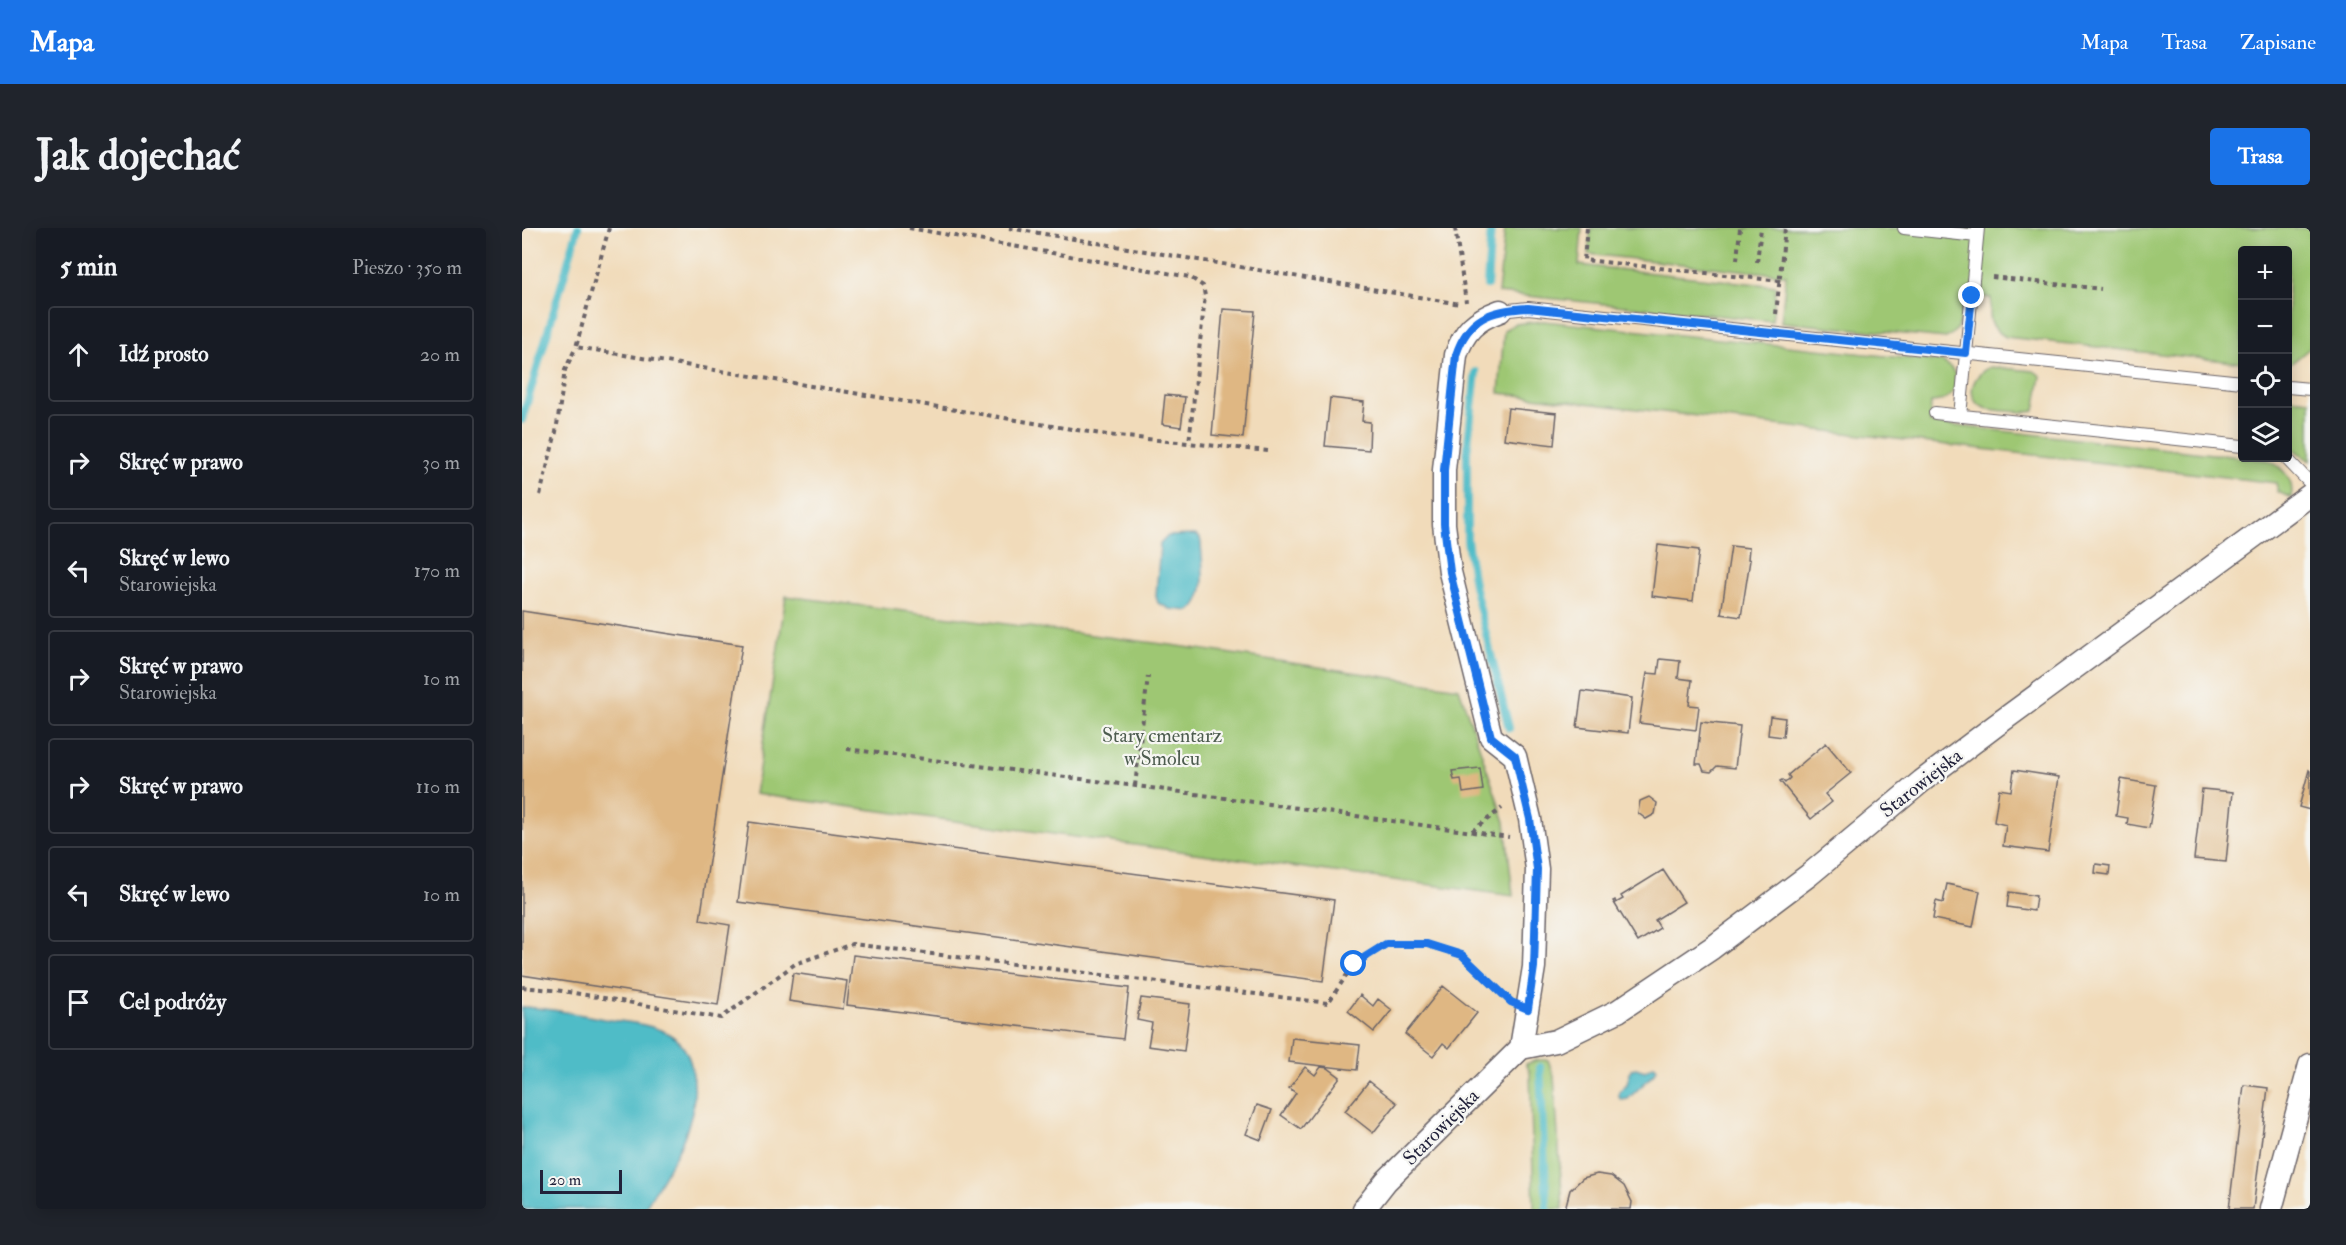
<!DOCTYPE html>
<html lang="pl">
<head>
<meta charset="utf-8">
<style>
	:root { --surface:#171b24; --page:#20242c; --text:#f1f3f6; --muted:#9ea1a6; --line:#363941; --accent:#1a73e8 }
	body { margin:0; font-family:"IM FELL Double Pica",serif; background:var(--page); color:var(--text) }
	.controls { position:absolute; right:18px; top:18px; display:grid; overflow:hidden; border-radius:6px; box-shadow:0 3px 15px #0003 }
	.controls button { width:54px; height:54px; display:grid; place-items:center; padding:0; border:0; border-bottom:2px solid var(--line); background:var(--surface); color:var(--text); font:30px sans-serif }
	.scale { position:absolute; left:18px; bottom:15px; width:82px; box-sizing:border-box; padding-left:6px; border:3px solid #22223b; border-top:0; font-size:16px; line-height:21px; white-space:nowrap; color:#22223b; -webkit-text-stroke:4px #f6f6f2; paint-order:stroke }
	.stop { position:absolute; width:18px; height:18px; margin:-14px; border:4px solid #1a73e8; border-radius:50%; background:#fff }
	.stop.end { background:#1a73e8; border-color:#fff; box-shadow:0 2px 6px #0008 }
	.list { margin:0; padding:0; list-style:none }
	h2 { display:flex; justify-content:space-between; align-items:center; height:78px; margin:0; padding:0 24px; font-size:26px }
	h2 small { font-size:20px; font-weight:400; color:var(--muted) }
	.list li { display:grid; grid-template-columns:39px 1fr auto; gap:18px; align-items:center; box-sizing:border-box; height:96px; margin:0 12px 12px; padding:0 12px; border:2px solid var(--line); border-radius:6px }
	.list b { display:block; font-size:22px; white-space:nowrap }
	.list p { margin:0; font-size:20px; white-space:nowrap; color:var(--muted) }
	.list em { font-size:20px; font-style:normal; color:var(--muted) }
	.icon { flex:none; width:33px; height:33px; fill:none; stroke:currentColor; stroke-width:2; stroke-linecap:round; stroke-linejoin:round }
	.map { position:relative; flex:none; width:1788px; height:981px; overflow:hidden; border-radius:6px }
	header { display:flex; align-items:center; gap:36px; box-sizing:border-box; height:84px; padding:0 30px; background:var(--accent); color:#fff }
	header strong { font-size:28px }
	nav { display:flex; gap:33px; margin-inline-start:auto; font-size:21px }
	.intro { display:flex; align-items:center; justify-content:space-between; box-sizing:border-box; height:144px; padding:0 36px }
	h1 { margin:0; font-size:42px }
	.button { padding:15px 27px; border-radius:6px; background:var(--accent); color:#fff; font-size:21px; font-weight:700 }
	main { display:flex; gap:36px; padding:0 36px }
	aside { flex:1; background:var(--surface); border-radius:6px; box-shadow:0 3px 15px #0003 }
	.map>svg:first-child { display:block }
	.green { fill:#9ec773; stroke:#607457; stroke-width:1.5 }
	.water { fill:#4fbcc7; stroke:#386f81; stroke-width:1.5 }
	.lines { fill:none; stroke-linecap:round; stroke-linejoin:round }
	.stream { stroke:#4fbcc7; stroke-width:8 }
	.building { fill:#dfb783 }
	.service-casing { stroke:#6a6367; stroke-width:14 }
	.minor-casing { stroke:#6a6367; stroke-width:25 }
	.path { stroke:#6a6367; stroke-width:4; stroke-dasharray:4.5 4.5; stroke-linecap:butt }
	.service { stroke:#fff; stroke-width:12 }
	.minor { stroke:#fff; stroke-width:22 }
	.route { stroke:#1a73e8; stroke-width:8 }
	.labels { text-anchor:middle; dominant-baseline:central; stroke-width:4.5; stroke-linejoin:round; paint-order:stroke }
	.park-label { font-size:20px; fill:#4d5c4f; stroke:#f6f6f2 }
	.street-label { font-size:20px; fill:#22223b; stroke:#f6f6f2 }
</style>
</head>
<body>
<header>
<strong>Mapa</strong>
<nav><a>Mapa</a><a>Trasa</a><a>Zapisane</a></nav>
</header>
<div class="intro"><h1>Jak dojechać</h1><a class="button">Trasa</a></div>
<main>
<aside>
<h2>5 min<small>Pieszo · 350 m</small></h2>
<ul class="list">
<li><svg class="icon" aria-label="ahead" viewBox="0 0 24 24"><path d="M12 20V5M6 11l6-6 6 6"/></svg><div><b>Idź prosto</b></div><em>20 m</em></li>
<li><svg class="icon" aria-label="right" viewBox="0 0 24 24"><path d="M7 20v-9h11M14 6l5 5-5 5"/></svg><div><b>Skręć w prawo</b></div><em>30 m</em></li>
<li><svg class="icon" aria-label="left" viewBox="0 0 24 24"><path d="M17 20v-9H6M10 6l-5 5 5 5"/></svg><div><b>Skręć w lewo</b><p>Starowiejska</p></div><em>170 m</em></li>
<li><svg class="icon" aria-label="right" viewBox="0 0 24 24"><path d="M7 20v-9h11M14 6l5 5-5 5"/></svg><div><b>Skręć w prawo</b><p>Starowiejska</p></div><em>10 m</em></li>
<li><svg class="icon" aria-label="right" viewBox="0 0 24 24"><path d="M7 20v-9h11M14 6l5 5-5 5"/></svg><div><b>Skręć w prawo</b></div><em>110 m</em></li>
<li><svg class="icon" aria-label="left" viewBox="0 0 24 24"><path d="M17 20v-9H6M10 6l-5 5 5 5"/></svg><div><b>Skręć w lewo</b></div><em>10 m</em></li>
<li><svg class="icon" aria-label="arrive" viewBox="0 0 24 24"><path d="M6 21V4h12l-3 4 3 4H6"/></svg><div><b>Cel podróży</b></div></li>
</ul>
</aside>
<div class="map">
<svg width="1788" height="981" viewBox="0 0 1788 981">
	<rect width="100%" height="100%" fill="#f6f6f2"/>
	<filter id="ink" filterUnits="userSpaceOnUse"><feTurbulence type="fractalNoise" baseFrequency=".0167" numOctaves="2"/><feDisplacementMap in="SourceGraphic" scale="12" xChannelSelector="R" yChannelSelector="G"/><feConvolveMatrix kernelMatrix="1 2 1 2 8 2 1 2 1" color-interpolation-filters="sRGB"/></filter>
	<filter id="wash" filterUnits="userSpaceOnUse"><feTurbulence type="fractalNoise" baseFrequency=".008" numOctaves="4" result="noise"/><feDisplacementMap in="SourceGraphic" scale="24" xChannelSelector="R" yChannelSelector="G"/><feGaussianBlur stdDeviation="1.35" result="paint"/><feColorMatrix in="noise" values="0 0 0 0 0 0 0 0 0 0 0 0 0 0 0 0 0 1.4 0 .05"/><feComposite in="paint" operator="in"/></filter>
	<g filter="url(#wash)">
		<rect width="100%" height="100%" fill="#f1dbba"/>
		<path class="green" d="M 983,0 L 1060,0 L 1057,37 L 1254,58 L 1250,93 L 976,65 Z
			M 1069,0 L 1788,0 L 1788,120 L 1766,138 L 1766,22 L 1720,22 L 1720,135 L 1484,109 C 1466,99 1467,88 1469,70 L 1443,67 C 1439,84 1442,100 1424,110 L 1259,94 L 1264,47 L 1066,26 Z
			M 1021,93 L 1421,134 C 1444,147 1435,174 1409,174 L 1408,195 L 1745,232 C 1761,239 1773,252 1769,270 L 1756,264 L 1754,255 L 977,165 L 982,102 L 993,96 Z
			M 1469,139 L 1512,143 L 1519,148 L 1513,183 C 1504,185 1469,183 1461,179 C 1441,169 1452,144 1469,139 Z
			M 1766,170 L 1788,172 L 1788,233 L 1766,217 Z
			M 264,368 L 656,418 L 937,460 L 983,594 L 991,668 L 233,566 Z
			M 1015,832 L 1026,832 L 1032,848 L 1041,981 L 1012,981 L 1008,844 L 1004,836 Z"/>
		<path class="water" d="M 673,307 L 678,310 L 679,315 C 680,337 687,368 668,383 L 648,381 L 636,375 L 634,368 L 638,316 L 646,308 Z
			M 0,779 C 28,780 55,786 82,791 C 102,794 127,795 145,805 C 159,812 167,826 170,841 C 182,892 147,939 122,981 L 0,981 Z
			M 1132,837 L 1135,841 C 1126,854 1116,860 1106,871 L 1100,872 L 1097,869 L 1097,864 L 1105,856 L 1109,841 L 1114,840 L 1123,843 Z"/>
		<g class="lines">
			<path class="stream" d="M 965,57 L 969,0
				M 954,144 L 945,223 L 945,312 L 952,357 L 987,500
				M 0,192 L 56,0
				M 1018,839 L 1025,981"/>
		</g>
		<g id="blocks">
			<path class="building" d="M 701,81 L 733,83 L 721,210 L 690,207 Z
				M 643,167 L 663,169 L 659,199 L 640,196 Z
				M 808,170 L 842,174 L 840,193 L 848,194 L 847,222 L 803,218 Z
				M 986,180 L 1035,185 L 1032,217 L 982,211 Z
				M 1136,317 L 1177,322 L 1171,373 L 1130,368 Z
				M 1209,318 L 1227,320 L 1226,331 L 1228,332 L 1219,389 L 1199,386 Z
				M 0,383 L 220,417 L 178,692 L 208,697 L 196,777 L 0,747 Z
				M 1138,431 L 1158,433 L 1156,450 L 1170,452 L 1167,477 L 1177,478 L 1174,502 L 1117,495 L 1125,445 L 1136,446 Z
				M 1060,463 L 1110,470 L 1106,505 L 1055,499 Z
				M 1248,488 L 1263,490 L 1261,509 L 1246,507 Z
				M 1179,494 L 1218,498 L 1213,540 L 1195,538 L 1189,544 L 1182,543 L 1179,536 L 1174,536 Z
				M 1304,515 L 1329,545 L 1303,566 L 1310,574 L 1289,591 L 1258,553 L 1260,552 L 1263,555 L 1268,550 L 1266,547 Z
				M 958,540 L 961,562 L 941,565 L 939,551 L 932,552 L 930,543 Z
				M 1492,542 L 1537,549 L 1526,624 L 1481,618 L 1484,597 L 1472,594 L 1477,561 L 1489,563 Z
				M 1787,542 L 1788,543 L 1788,582 L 1777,579 Z
				M 1599,551 L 1634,557 L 1627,600 L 1605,596 L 1606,590 L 1594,588 Z
				M 1680,561 L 1711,564 L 1704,634 L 1672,631 Z
				M 1127,569 L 1135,575 L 1133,586 L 1124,591 L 1116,585 L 1118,573 Z
				M 227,594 L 812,672 L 801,753 L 216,674 Z
				M 1574,636 L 1588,638 L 1587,647 L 1573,645 Z
				M 1141,642 L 1162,674 L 1133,692 L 1138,700 L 1116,714 L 1091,673 L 1093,672 L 1094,675 L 1101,671 L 1099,668 Z
				M 1425,656 L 1458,663 L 1451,699 L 1411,691 L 1414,673 L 1421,675 Z
				M 1487,664 L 1514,668 L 1512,683 L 1485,679 Z
				M 331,727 L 607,760 L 601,811 L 325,777 Z
				M 271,745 L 325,753 L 321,781 L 267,773 Z
				M 921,758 L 955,785 L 927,820 L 921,815 L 911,828 L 883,806 Z
				M 838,767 L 851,778 L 856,771 L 870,782 L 852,804 L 826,783 Z
				M 619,770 L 668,776 L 662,823 L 626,818 L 630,795 L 615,792 Z
				M 770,810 L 838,817 L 835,842 L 767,834 Z
				M 783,839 L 793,847 L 799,839 L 806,840 L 818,849 L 779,901 L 759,887 L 774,865 L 767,860 Z
				M 847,853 L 875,875 L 851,905 L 823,883 Z
				M 1722,857 L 1746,860 L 1731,981 L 1707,981 Z
				M 735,877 L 750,882 L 739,912 L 724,906 Z
				M 1075,946 L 1089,948 L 1102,958 L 1110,974 L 1109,981 L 1043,981 L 1048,962 L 1061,950 Z"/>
		</g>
	</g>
	<g filter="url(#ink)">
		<use href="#blocks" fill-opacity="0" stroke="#6a6367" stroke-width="1.5"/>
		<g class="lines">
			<defs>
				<path id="service" d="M 1382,0 L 1455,8
					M 978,83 L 1006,80 L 1720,154
					M 1766,159 L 1788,161
					M 1413,185 L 1720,218
					M 1438,188 L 1456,0
					M 1764,230 L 1788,255"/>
				<path id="minor" d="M 978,83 C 953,92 942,103 934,127 L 922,242 L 922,296 L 928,344 L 969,509 L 993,528 L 1008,591 L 1015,641 L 1012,739 L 999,820
					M 842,981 L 864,953 L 999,820 L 1034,813 L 1096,783 L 1190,720 L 1287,647 L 1400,553 L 1473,498 L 1788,267
					M 1749,981 L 1788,837"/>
			</defs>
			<use href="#service" class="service-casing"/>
			<use href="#minor" class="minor-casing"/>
			<path class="path" d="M 87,0 L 54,119 L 585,207 L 746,223
				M 387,0 L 668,49 L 681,58 L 683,68 L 667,215
				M 487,0 L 938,76
				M 933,0 L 944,74
				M 1065,0 L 1062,32 L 1259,53
				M 1215,32 L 1218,0
				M 1235,34 L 1239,0
				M 1470,49 L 1579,61
				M 1254,86 L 1263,0
				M 18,267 L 34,204 L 43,142 L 54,119
				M 325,521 L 637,561 L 987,609
				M 613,558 L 626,448
				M 950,603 L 980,580
				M 0,759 L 40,763 L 199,790 L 273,736 L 330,716 L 806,775 L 832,736 L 864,716 L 905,716 L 940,727 L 983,768"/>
			<use href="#service" class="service"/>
			<use href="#minor" class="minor"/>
		</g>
	</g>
	<g class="lines" filter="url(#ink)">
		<path class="route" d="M 832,736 L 864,716 L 905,716 L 940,727 L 989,774 L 1006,781 L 1012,739 L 1015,641 L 1008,591 L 993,528 L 969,509 L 928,344 L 922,296 L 922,242 L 934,127 C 946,90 968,82 1006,80 L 1444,125 L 1450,68"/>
	</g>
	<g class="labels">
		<g class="park-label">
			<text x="640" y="507">Stary cmentarz<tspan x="640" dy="23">w Smolcu</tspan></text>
		</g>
		<g class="street-label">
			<text transform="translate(1399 555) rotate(-38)">Starowiejska</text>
			<text transform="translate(919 899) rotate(-45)">Starowiejska</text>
		</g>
	</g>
</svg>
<div class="controls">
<button>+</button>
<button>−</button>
<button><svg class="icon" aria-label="locate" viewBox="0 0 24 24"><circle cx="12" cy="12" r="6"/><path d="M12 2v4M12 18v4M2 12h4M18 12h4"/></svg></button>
<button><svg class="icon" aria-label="layers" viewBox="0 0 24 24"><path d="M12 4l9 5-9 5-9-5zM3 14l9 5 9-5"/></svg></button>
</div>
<div class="scale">20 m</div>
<div class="stop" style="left:832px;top:736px"></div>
<div class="stop end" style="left:1450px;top:68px"></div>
</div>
</main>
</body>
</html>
